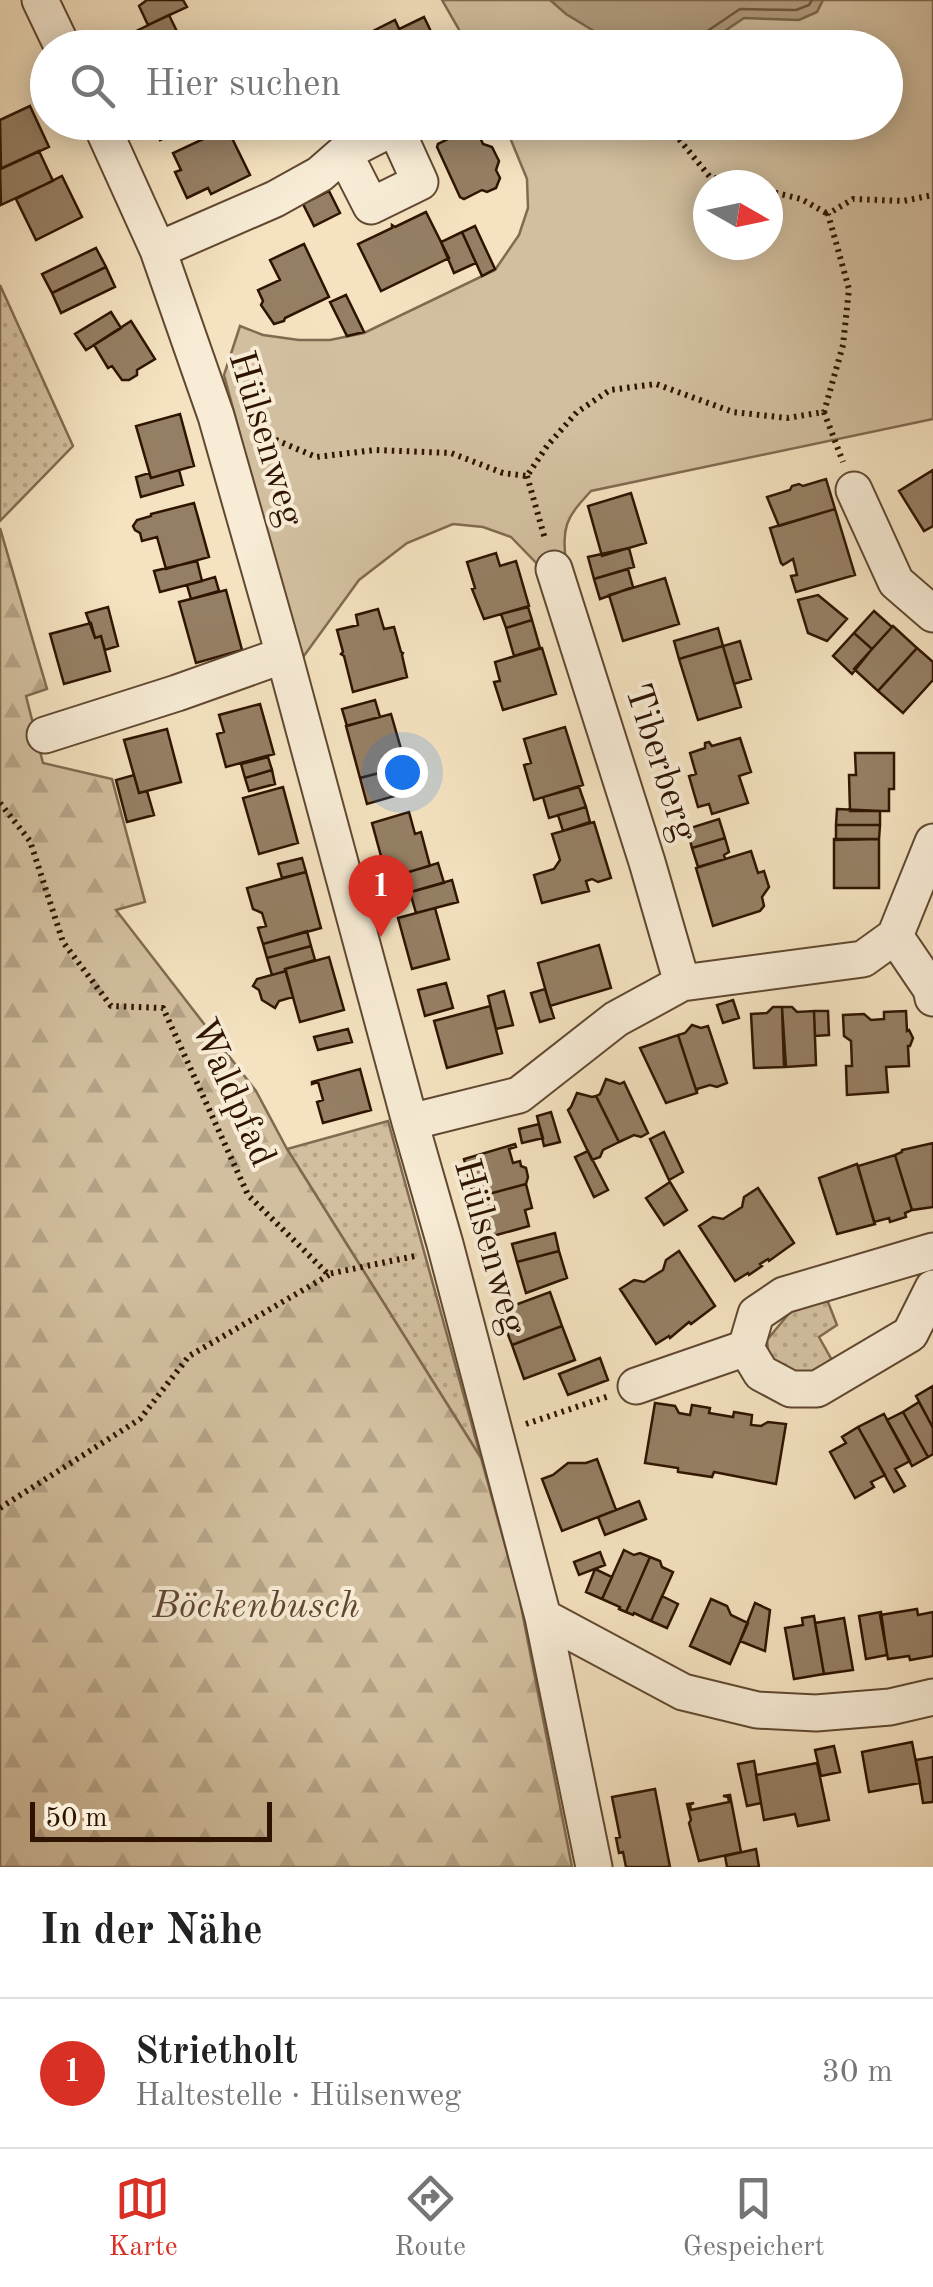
<!DOCTYPE html>
<html lang="de">
<head>
<meta charset="utf-8">
<style>
	:root { --surface:#fff; --page:#f2f2f2; --text:#222; --muted:#767676; --line:#e0e0e0; --accent:#d93025 }
	body { margin:0; font-family:"Old Standard TT",serif; background:var(--page); color:var(--text) }
	.compass { position:absolute; left:693px; top:170px; width:90px; height:90px; border-radius:50%; background:var(--surface); box-shadow:0 5px 25px #0003; rotate:99deg }
	.scale { position:absolute; left:30px; bottom:25px; width:242px; box-sizing:border-box; padding-left:10px; border:5px solid #2e1400; border-top:0; font-size:28px; line-height:35px; white-space:nowrap; color:#2e1400; -webkit-text-stroke:8px #f8ecd6; paint-order:stroke }
	.you { position:absolute; left:402px; top:772px; width:35px; height:35px; margin:-25px; border:8px solid #fff; border-radius:50%; background:#1a73e8; box-shadow:0 0 0 15px #1a73e833 }
	.badge { display:grid; place-items:center; width:65px; height:65px; border-radius:50%; background:var(--accent); color:#fff; font-size:32px; font-weight:700 }
	.pin { position:absolute; translate:-50% -82px; filter:drop-shadow(0 2px 5px #0008) }
	.pin::after { content:''; position:absolute; top:52px; width:35px; height:30px; background:inherit; clip-path:polygon(0 0,100% 0,50% 100%) }
	.list { margin:0; padding:0; list-style:none }
	h2 { display:flex; justify-content:space-between; align-items:center; height:130px; margin:0; padding:0 40px; font-size:42px }
	h2 small { font-size:32px; font-weight:400; color:var(--muted) }
	.list li { display:grid; grid-template-columns:65px 1fr auto; gap:30px; align-items:center; box-sizing:border-box; height:150px; padding:0 40px; border-top:2px solid var(--line) }
	.list b { display:block; font-size:38px; white-space:nowrap }
	.list p { margin:0; font-size:32px; white-space:nowrap; color:var(--muted) }
	.list em { font-size:32px; font-style:normal; color:var(--muted) }
	.icon { flex:none; width:55px; height:55px; fill:none; stroke:currentColor; stroke-width:2; stroke-linecap:round; stroke-linejoin:round }
	.map { position:relative; flex:none; width:933px; height:1867px; overflow:hidden }
	.search { position:absolute; background:var(--surface); box-shadow:0 5px 25px #0003; left:30px; right:30px; top:30px; height:110px; display:flex; align-items:center; gap:25px; box-sizing:border-box; padding:0 35px; border-radius:55px; color:var(--muted); font-size:38px }
	.sheet { height:280px; background:var(--surface) }
	nav { display:flex; justify-content:space-around; align-items:center; box-sizing:border-box; height:140px; border-top:2px solid var(--line); background:var(--surface); font-size:28px; color:var(--muted) }
	nav a { display:grid; justify-items:center; gap:5px }
	nav .on { color:var(--accent) }
	.map>svg:first-child { display:block }
	.grass { fill:url(#grass-dots); stroke:#806a50; stroke-width:2.5 }
	.forest { fill:url(#forest-firs); stroke:#806a50; stroke-width:2.5 }
	.green { fill:#d2bf9f; stroke:#806a50; stroke-width:2.5; fill-rule:evenodd }
	.water { fill:#b19c7f; stroke:#7d664c; stroke-width:2.5 }
	.lines { fill:none; stroke-linecap:round; stroke-linejoin:round }
	.shore { stroke:#705840; stroke-width:2.5 }
	.building { fill:#957f64; stroke:#2e1400; stroke-width:2.5 }
	.minor-casing { stroke:#604830; stroke-width:39 }
	.path { stroke:#2e1400; stroke-width:6; stroke-dasharray:2.5 5; stroke-linecap:butt }
	.minor { stroke:#f8ecd6; stroke-width:35 }
	.labels { text-anchor:middle; dominant-baseline:central; stroke-width:8; stroke-linejoin:round; paint-order:stroke }
	.street-label { font-size:38px; fill:#2e1400; stroke:#f8ecd6 }
	.park-label { font-size:38px; font-style:italic; fill:#5f4730; stroke:#f8ecd6 }
</style>
</head>
<body>
<div class="map">
<svg width="933" height="1867" viewBox="0 0 933 1867">
	<defs>
		<pattern id="grass-dots" width="8" height="8" patternUnits="userSpaceOnUse" patternTransform="scale(2.5)"><rect width="8" height="8" fill="#d2bf9f"/><path d="M2 2h.1M6 6h.1" fill="none" stroke="#b5a387" stroke-width="1.8" stroke-linecap="round"/></pattern>
		<pattern id="forest-firs" width="22" height="20" patternUnits="userSpaceOnUse" patternTransform="scale(2.5)"><rect width="22" height="20" fill="#d2bf9f"/><path d="M5 1l3.5 6h-7zM16 11l3.5 6h-7z" fill="#b5a387"/></pattern>
	</defs>
	<rect width="100%" height="100%" fill="#f4e2c0"/>
	<filter id="stains"><feTurbulence type="fractalNoise" baseFrequency=".002" numOctaves="4"/><feColorMatrix values="0 0 0 0 .2 0 0 0 0 .09 0 0 0 0 .02 0 0 0 .5 -.17"/></filter>
	<radialGradient id="worn" r=".72"><stop offset=".6" stop-color="#630" stop-opacity="0"/><stop offset="1" stop-color="#630" stop-opacity=".3"/></radialGradient>
	<path class="grass" d="M 0,285 L 73,446 L 0,521 Z
		M 388,1121 L 481,1458 L 287,1149 Z
		M 826,1297 L 837,1325 L 819,1337 L 833,1362 L 806,1378 L 769,1360 L 767,1340 L 796,1305 Z"/>
	<path class="forest" d="M 0,528 L 47,689 L 26,696 L 43,763 L 112,779 L 145,902 L 116,910 L 256,1091 L 287,1149 L 481,1458 L 519,1596 L 572,1867 L 0,1867 Z"/>
	<path class="green" d="M 442,0 L 933,0 L 933,419 L 591,491 C 565,519 562,526 566,564 L 546,573 L 511,537 L 483,527 L 453,524 L 407,543 L 359,580 L 301,660 L 224,375 L 240,326 L 263,335 L 299,340 L 330,340 L 364,333 L 495,270 L 519,235 L 528,208 L 527,179 L 504,123 L 886,122 L 886,48 L 469,47 ZM 708,185 L 768,185 L 768,245 L 708,245 Z"/>
	<path class="water" d="M 550,0 L 823,0 L 817,12 L 799,20 L 744,18 L 704,45 L 684,48 L 629,48 L 607,39 L 566,14 Z"/>
	<g class="lines">
		<path class="shore" d="M 696,48 L 700,36 L 740,9 L 796,10 L 809,5 L 812,0"/>
	</g>
	<path class="building" d="M 147,0 L 183,0 L 187,7 L 148,25 L 139,6 Z
		M 169,15 L 185,48 L 115,48 L 112,43 Z
		M 424,17 L 439,48 L 408,48 L 399,29 Z
		M 395,20 L 408,48 L 374,48 L 367,34 Z
		M 30,106 L 49,147 L 1,169 L 0,120 Z
		M 158,122 L 187,122 L 189,126 L 160,140 L 152,126 Z
		M 441,122 L 484,122 L 485,123 L 449,138 Z
		M 475,126 L 483,144 L 492,147 L 499,161 L 496,170 L 500,178 L 496,188 L 487,192 L 482,190 L 464,199 L 460,197 L 437,147 L 438,144 Z
		M 227,128 L 250,175 L 211,194 L 208,188 L 187,198 L 175,172 L 181,170 L 173,153 Z
		M 39,151 L 53,181 L 1,205 L 0,169 Z
		M 62,176 L 82,217 L 36,240 L 16,199 Z
		M 329,191 L 340,213 L 314,226 L 303,204 Z
		M 426,212 L 449,258 L 381,291 L 358,244 L 392,228 L 392,225 L 395,227 Z
		M 475,226 L 495,269 L 482,276 L 462,232 Z
		M 462,232 L 476,263 L 454,273 L 441,242 Z
		M 304,244 L 329,297 L 285,318 L 284,321 L 274,324 L 261,305 L 263,301 L 258,290 L 280,280 L 270,260 Z
		M 96,248 L 106,267 L 52,293 L 42,274 Z
		M 106,267 L 115,287 L 61,313 L 52,293 Z
		M 346,295 L 364,332 L 347,336 L 330,302 Z
		M 111,312 L 121,328 L 86,350 L 75,334 Z
		M 131,321 L 155,359 L 137,370 L 137,375 L 129,380 L 122,380 L 112,366 L 108,368 L 94,345 Z
		M 180,414 L 194,466 L 151,478 L 136,426 Z
		M 179,470 L 183,485 L 141,497 L 136,477 L 149,473 L 151,478 Z
		M 933,470 L 933,526 L 924,531 L 899,491 Z
		M 826,479 L 835,509 L 779,526 L 767,497 L 790,490 L 792,486 L 799,484 L 803,486 Z
		M 631,493 L 646,543 L 602,556 L 588,506 Z
		M 194,503 L 209,557 L 166,569 L 157,537 L 142,541 L 140,533 L 135,530 L 133,526 L 137,520 L 151,516 L 151,514 Z
		M 835,509 L 855,575 L 796,592 L 791,576 L 797,575 L 793,559 L 783,565 L 781,563 L 770,528 Z
		M 629,548 L 634,567 L 594,579 L 588,557 Z
		M 496,553 L 500,566 L 516,561 L 529,606 L 484,619 L 472,589 L 475,588 L 467,562 Z
		M 197,561 L 202,581 L 160,592 L 154,571 Z
		M 628,569 L 633,587 L 600,599 L 594,579 Z
		M 215,577 L 219,591 L 191,599 L 187,585 Z
		M 665,578 L 679,624 L 623,641 L 609,595 Z
		M 226,590 L 242,650 L 196,663 L 179,602 Z
		M 818,595 L 847,619 L 827,641 L 808,633 L 798,600 Z
		M 108,607 L 118,646 L 105,650 L 101,636 L 95,638 L 86,613 Z
		M 528,607 L 532,620 L 506,628 L 501,614 Z
		M 378,609 L 384,629 L 394,627 L 401,652 L 403,653 L 402,655 L 407,677 L 353,692 L 344,656 L 341,654 L 343,652 L 337,630 L 358,625 L 356,615 Z
		M 874,611 L 892,627 L 872,649 L 854,633 Z
		M 532,620 L 540,648 L 514,656 L 506,628 Z
		M 91,623 L 95,638 L 101,636 L 110,671 L 64,684 L 50,634 Z
		M 893,626 L 917,648 L 878,691 L 854,669 Z
		M 718,628 L 723,646 L 679,659 L 674,641 Z
		M 854,633 L 872,649 L 852,674 L 833,656 Z
		M 740,641 L 751,679 L 734,684 L 723,646 Z
		M 723,646 L 741,707 L 698,720 L 679,659 Z
		M 542,648 L 556,694 L 503,710 L 494,682 L 500,681 L 495,662 Z
		M 917,648 L 933,662 L 933,680 L 903,713 L 878,691 Z
		M 375,700 L 380,717 L 347,726 L 342,709 Z
		M 260,704 L 274,754 L 226,767 L 217,734 L 224,732 L 219,715 Z
		M 391,714 L 406,766 L 360,778 L 346,726 Z
		M 565,727 L 583,785 L 534,800 L 524,765 L 531,763 L 524,739 Z
		M 167,729 L 181,782 L 139,793 L 124,740 Z
		M 740,738 L 751,772 L 739,776 L 748,803 L 712,814 L 709,804 L 698,807 L 689,776 L 696,774 L 690,753 L 705,748 L 705,743 L 709,742 L 712,746 Z
		M 855,753 L 894,753 L 894,789 L 889,789 L 889,811 L 850,811 L 849,775 L 856,775 Z
		M 268,757 L 272,770 L 245,778 L 241,764 Z
		M 406,766 L 412,791 L 367,804 L 360,778 Z
		M 272,770 L 275,784 L 249,791 L 245,778 Z
		M 134,775 L 139,793 L 147,791 L 154,815 L 127,822 L 116,780 Z
		M 283,787 L 298,843 L 259,854 L 243,798 Z
		M 579,787 L 586,807 L 549,818 L 543,797 Z
		M 586,807 L 590,822 L 563,831 L 558,815 Z
		M 837,809 L 880,811 L 880,825 L 836,825 Z
		M 409,812 L 415,834 L 421,832 L 430,866 L 387,878 L 372,823 Z
		M 719,819 L 725,838 L 692,848 L 687,829 Z
		M 594,822 L 611,878 L 598,882 L 592,879 L 586,881 L 589,891 L 542,903 L 534,875 L 554,869 L 560,860 L 552,834 Z
		M 836,825 L 880,825 L 879,839 L 836,840 Z
		M 725,838 L 729,852 L 724,855 L 725,859 L 698,867 L 692,848 Z
		M 834,839 L 879,839 L 879,888 L 834,888 Z
		M 751,851 L 758,873 L 764,871 L 769,887 L 762,897 L 764,906 L 760,911 L 713,926 L 696,868 Z
		M 302,858 L 306,872 L 282,878 L 278,864 Z
		M 438,863 L 444,883 L 404,894 L 399,875 Z
		M 306,872 L 321,928 L 263,944 L 258,928 L 266,926 L 262,913 L 253,909 L 247,888 Z
		M 452,880 L 458,902 L 416,913 L 410,892 Z
		M 435,908 L 449,959 L 412,969 L 398,918 Z
		M 307,931 L 311,946 L 267,958 L 263,944 Z
		M 599,945 L 611,988 L 550,1006 L 538,963 Z
		M 311,946 L 315,960 L 285,969 L 286,971 L 272,975 L 267,958 Z
		M 329,957 L 344,1010 L 300,1022 L 285,969 Z
		M 286,971 L 293,997 L 279,1001 L 275,1008 L 262,1000 L 259,990 L 253,986 L 257,979 Z
		M 446,983 L 453,1008 L 425,1016 L 418,990 Z
		M 545,989 L 554,1018 L 540,1022 L 531,993 Z
		M 504,991 L 513,1025 L 496,1029 L 488,996 Z
		M 733,1000 L 739,1018 L 723,1023 L 717,1005 Z
		M 490,1006 L 502,1053 L 447,1068 L 434,1021 Z
		M 773,1007 L 782,1007 L 784,1067 L 754,1068 L 751,1014 L 767,1013 Z
		M 782,1007 L 792,1007 L 797,1012 L 814,1011 L 816,1065 L 786,1067 Z
		M 814,1011 L 828,1011 L 829,1035 L 815,1036 Z
		M 906,1011 L 907,1031 L 909,1030 L 913,1038 L 910,1046 L 908,1046 L 909,1066 L 886,1067 L 888,1092 L 847,1095 L 846,1066 L 852,1066 L 851,1041 L 844,1036 L 843,1015 L 864,1014 L 871,1020 L 884,1019 L 884,1012 Z
		M 692,1025 L 701,1028 L 708,1026 L 727,1083 L 717,1087 L 710,1085 L 697,1089 L 697,1093 L 678,1035 L 685,1033 Z
		M 348,1029 L 352,1042 L 318,1050 L 314,1037 Z
		M 678,1035 L 697,1093 L 666,1103 L 640,1048 Z
		M 360,1069 L 371,1110 L 323,1123 L 317,1102 L 323,1100 L 318,1082 L 312,1084 L 312,1082 Z
		M 606,1079 L 620,1084 L 624,1082 L 648,1133 L 641,1137 L 634,1135 L 619,1142 L 596,1096 L 600,1094 Z
		M 577,1093 L 592,1097 L 596,1096 L 619,1142 L 603,1150 L 600,1157 L 592,1160 L 568,1110 L 571,1107 Z
		M 551,1112 L 560,1142 L 544,1146 L 537,1116 Z
		M 539,1124 L 543,1138 L 522,1143 L 519,1129 Z
		M 664,1132 L 683,1172 L 669,1180 L 650,1139 Z
		M 933,1143 L 933,1207 L 912,1210 L 895,1155 L 902,1152 L 902,1150 Z
		M 515,1144 L 516,1147 L 509,1149 L 513,1163 L 520,1161 L 521,1166 L 526,1168 L 528,1177 L 526,1184 L 474,1198 L 471,1187 L 474,1183 L 472,1178 L 469,1179 L 464,1159 Z
		M 588,1151 L 608,1190 L 594,1197 L 575,1157 Z
		M 895,1155 L 912,1210 L 905,1213 L 906,1217 L 890,1222 L 889,1218 L 874,1222 L 858,1166 Z
		M 857,1164 L 875,1224 L 837,1234 L 819,1178 Z
		M 670,1182 L 687,1210 L 664,1225 L 646,1198 Z
		M 526,1184 L 532,1208 L 525,1210 L 529,1226 L 486,1238 L 480,1218 L 482,1217 L 481,1211 L 478,1210 L 474,1198 Z
		M 758,1188 L 794,1243 L 769,1261 L 768,1259 L 760,1264 L 762,1266 L 749,1275 L 748,1273 L 735,1281 L 699,1226 L 713,1217 L 723,1219 L 742,1207 L 744,1197 Z
		M 555,1233 L 559,1251 L 517,1262 L 512,1244 Z
		M 559,1251 L 567,1278 L 526,1293 L 517,1262 Z
		M 679,1251 L 715,1306 L 691,1324 L 689,1322 L 670,1338 L 669,1336 L 656,1344 L 620,1289 L 634,1280 L 644,1282 L 663,1270 L 666,1260 Z
		M 550,1292 L 562,1326 L 512,1345 L 499,1311 Z
		M 562,1326 L 575,1360 L 524,1379 L 512,1345 Z
		M 600,1358 L 608,1380 L 568,1395 L 559,1374 Z
		M 933,1386 L 933,1428 L 916,1396 Z
		M 919,1402 L 933,1428 L 933,1454 L 928,1457 L 903,1412 Z
		M 655,1403 L 675,1406 L 679,1413 L 690,1415 L 692,1405 L 710,1408 L 709,1413 L 733,1417 L 734,1412 L 752,1415 L 751,1425 L 761,1426 L 768,1422 L 786,1424 L 776,1484 L 714,1472 L 712,1477 L 678,1472 L 678,1468 L 645,1463 Z
		M 903,1412 L 928,1457 L 912,1466 L 887,1420 Z
		M 884,1414 L 910,1461 L 895,1469 L 905,1486 L 894,1492 L 858,1427 Z
		M 858,1427 L 885,1475 L 871,1482 L 874,1487 L 855,1498 L 830,1452 L 846,1443 L 842,1437 Z
		M 597,1459 L 616,1510 L 562,1531 L 542,1479 L 553,1475 L 568,1463 L 586,1463 Z
		M 639,1501 L 646,1519 L 605,1535 L 598,1517 Z
		M 624,1550 L 634,1555 L 640,1553 L 650,1557 L 626,1612 L 619,1609 L 620,1607 L 602,1599 Z
		M 600,1552 L 605,1565 L 579,1575 L 574,1562 Z
		M 650,1557 L 660,1561 L 662,1567 L 673,1572 L 651,1621 L 634,1613 L 633,1615 L 626,1612 Z
		M 595,1569 L 612,1577 L 602,1599 L 586,1592 Z
		M 662,1596 L 678,1604 L 667,1628 L 651,1621 Z
		M 711,1599 L 727,1606 L 731,1615 L 748,1623 L 730,1664 L 690,1646 Z
		M 755,1603 L 770,1610 L 765,1651 L 740,1641 Z
		M 917,1609 L 918,1615 L 933,1612 L 933,1656 L 910,1660 L 909,1656 L 888,1659 L 880,1615 Z
		M 881,1612 L 887,1655 L 866,1659 L 859,1616 Z
		M 814,1616 L 824,1674 L 794,1679 L 785,1628 L 803,1625 L 802,1618 Z
		M 844,1618 L 853,1670 L 824,1674 L 815,1623 Z
		M 912,1742 L 920,1783 L 869,1792 L 862,1752 Z
		M 834,1746 L 840,1772 L 821,1776 L 815,1750 Z
		M 933,1757 L 933,1802 L 923,1803 L 916,1760 Z
		M 754,1761 L 761,1803 L 747,1806 L 738,1764 Z
		M 817,1763 L 829,1820 L 798,1826 L 795,1814 L 764,1820 L 756,1775 Z
		M 655,1789 L 670,1867 L 626,1867 L 623,1852 L 619,1853 L 616,1838 L 620,1837 L 612,1797 Z
		M 730,1795 L 741,1852 L 699,1861 L 689,1823 L 691,1820 L 687,1804 L 694,1803 L 690,1805 L 691,1810 L 729,1802 L 728,1797 L 723,1796 Z
		M 756,1849 L 759,1867 L 727,1867 L 725,1856 Z"/>
	<g class="lines">
		<defs>
			<path id="minor" d="M 40,0 L 63,48
				M 100,122 L 158,250 L 216,416 L 284,655 L 410,1122 L 445,1244 L 543,1617 L 594,1867
				M 158,250 L 275,199 L 320,174 L 344,153 L 395,127 L 420,182 L 371,206 L 344,153
				M 854,490 L 896,582 L 933,614
				M 554,569 L 647,862 L 682,983
				M 45,735 L 177,693 L 284,655
				M 895,936 L 931,989 L 933,998
				M 410,1122 L 519,1095 L 616,1019 L 682,983 L 863,959 L 895,936 L 933,842
				M 933,1251 L 784,1295 L 756,1314 L 746,1348 L 761,1373 L 791,1389 L 817,1389 L 910,1334 L 933,1288
				M 636,1386 L 746,1348
				M 543,1617 L 683,1692 L 757,1710 L 816,1713 L 890,1707 L 933,1697"/>
		</defs>
		<use href="#minor" class="minor-casing"/>
		<path class="path" d="M 665,122 L 710,177 L 743,185
			M 768,191 L 801,199 L 828,214
			M 824,412 L 843,462
			M 255,431 L 316,457 L 375,450 L 451,453 L 503,473 L 527,476 L 547,446 L 577,412 L 610,390 L 656,384 L 733,412 L 787,418 L 824,412 L 843,345 L 849,289 L 828,214 L 853,199 L 903,201 L 933,195
			M 527,476 L 545,539
			M 0,803 L 30,841 L 63,942 L 111,1006 L 163,1008 L 248,1195 L 328,1274 L 415,1256
			M 526,1424 L 609,1396
			M 0,1508 L 140,1419 L 189,1356 L 329,1275"/>
		<use href="#minor" class="minor"/>
	</g>
	<g class="labels">
		<g class="street-label">
			<text transform="translate(265 439) rotate(73)">Hülsenweg</text>
			<text transform="translate(660 763) rotate(72)">Tiberberg</text>
			<text transform="translate(232 1093) rotate(66)">Waldpfad</text>
			<text transform="translate(489 1247) rotate(74)">Hülsenweg</text>
		</g>
		<g class="park-label">
			<text x="256" y="1607">Böckenbusch</text>
		</g>
	</g>
	<rect width="100%" height="100%" filter="url(#stains)"/>
	<rect width="100%" height="100%" fill="url(#worn)"/>
</svg>
<svg class="compass" viewBox="-18 -18 36 36"><path d="M0-13l5 13h-10z" fill="#e53935"/><path d="M0 13l5-13h-10z" fill="#767676"/></svg>
<div class="scale">50 m</div>
<div class="you"></div>
<div class="pin badge" style="left:381px;top:937px">1</div>
<div class="search"><svg class="icon" aria-label="search" viewBox="0 0 24 24"><circle cx="10" cy="10" r="6"/><path d="M15 15l6 6"/></svg>Hier suchen</div>
</div>
<section class="sheet">
<h2>In der Nähe<small></small></h2>
<ul class="list">
<li><span class="badge">1</span><div><b>Strietholt</b><p>Haltestelle · Hülsenweg</p></div><em>30 m</em></li>
</ul>
</section>
<nav>
<a class="on"><svg class="icon" aria-label="map" viewBox="0 0 24 24"><path d="M3 6l6-2 6 2 6-2v14l-6 2-6-2-6 2zM9 4v14M15 6v14"/></svg>Karte</a>
<a><svg class="icon" aria-label="directions" viewBox="0 0 24 24"><path d="M12 3l9 9-9 9-9-9zM9 14v-3h6M13 9l2 2-2 2"/></svg>Route</a>
<a><svg class="icon" aria-label="saved" viewBox="0 0 24 24"><path d="M7 4h10v16l-5-4-5 4z"/></svg>Gespeichert</a>
</nav>
</body>
</html>
